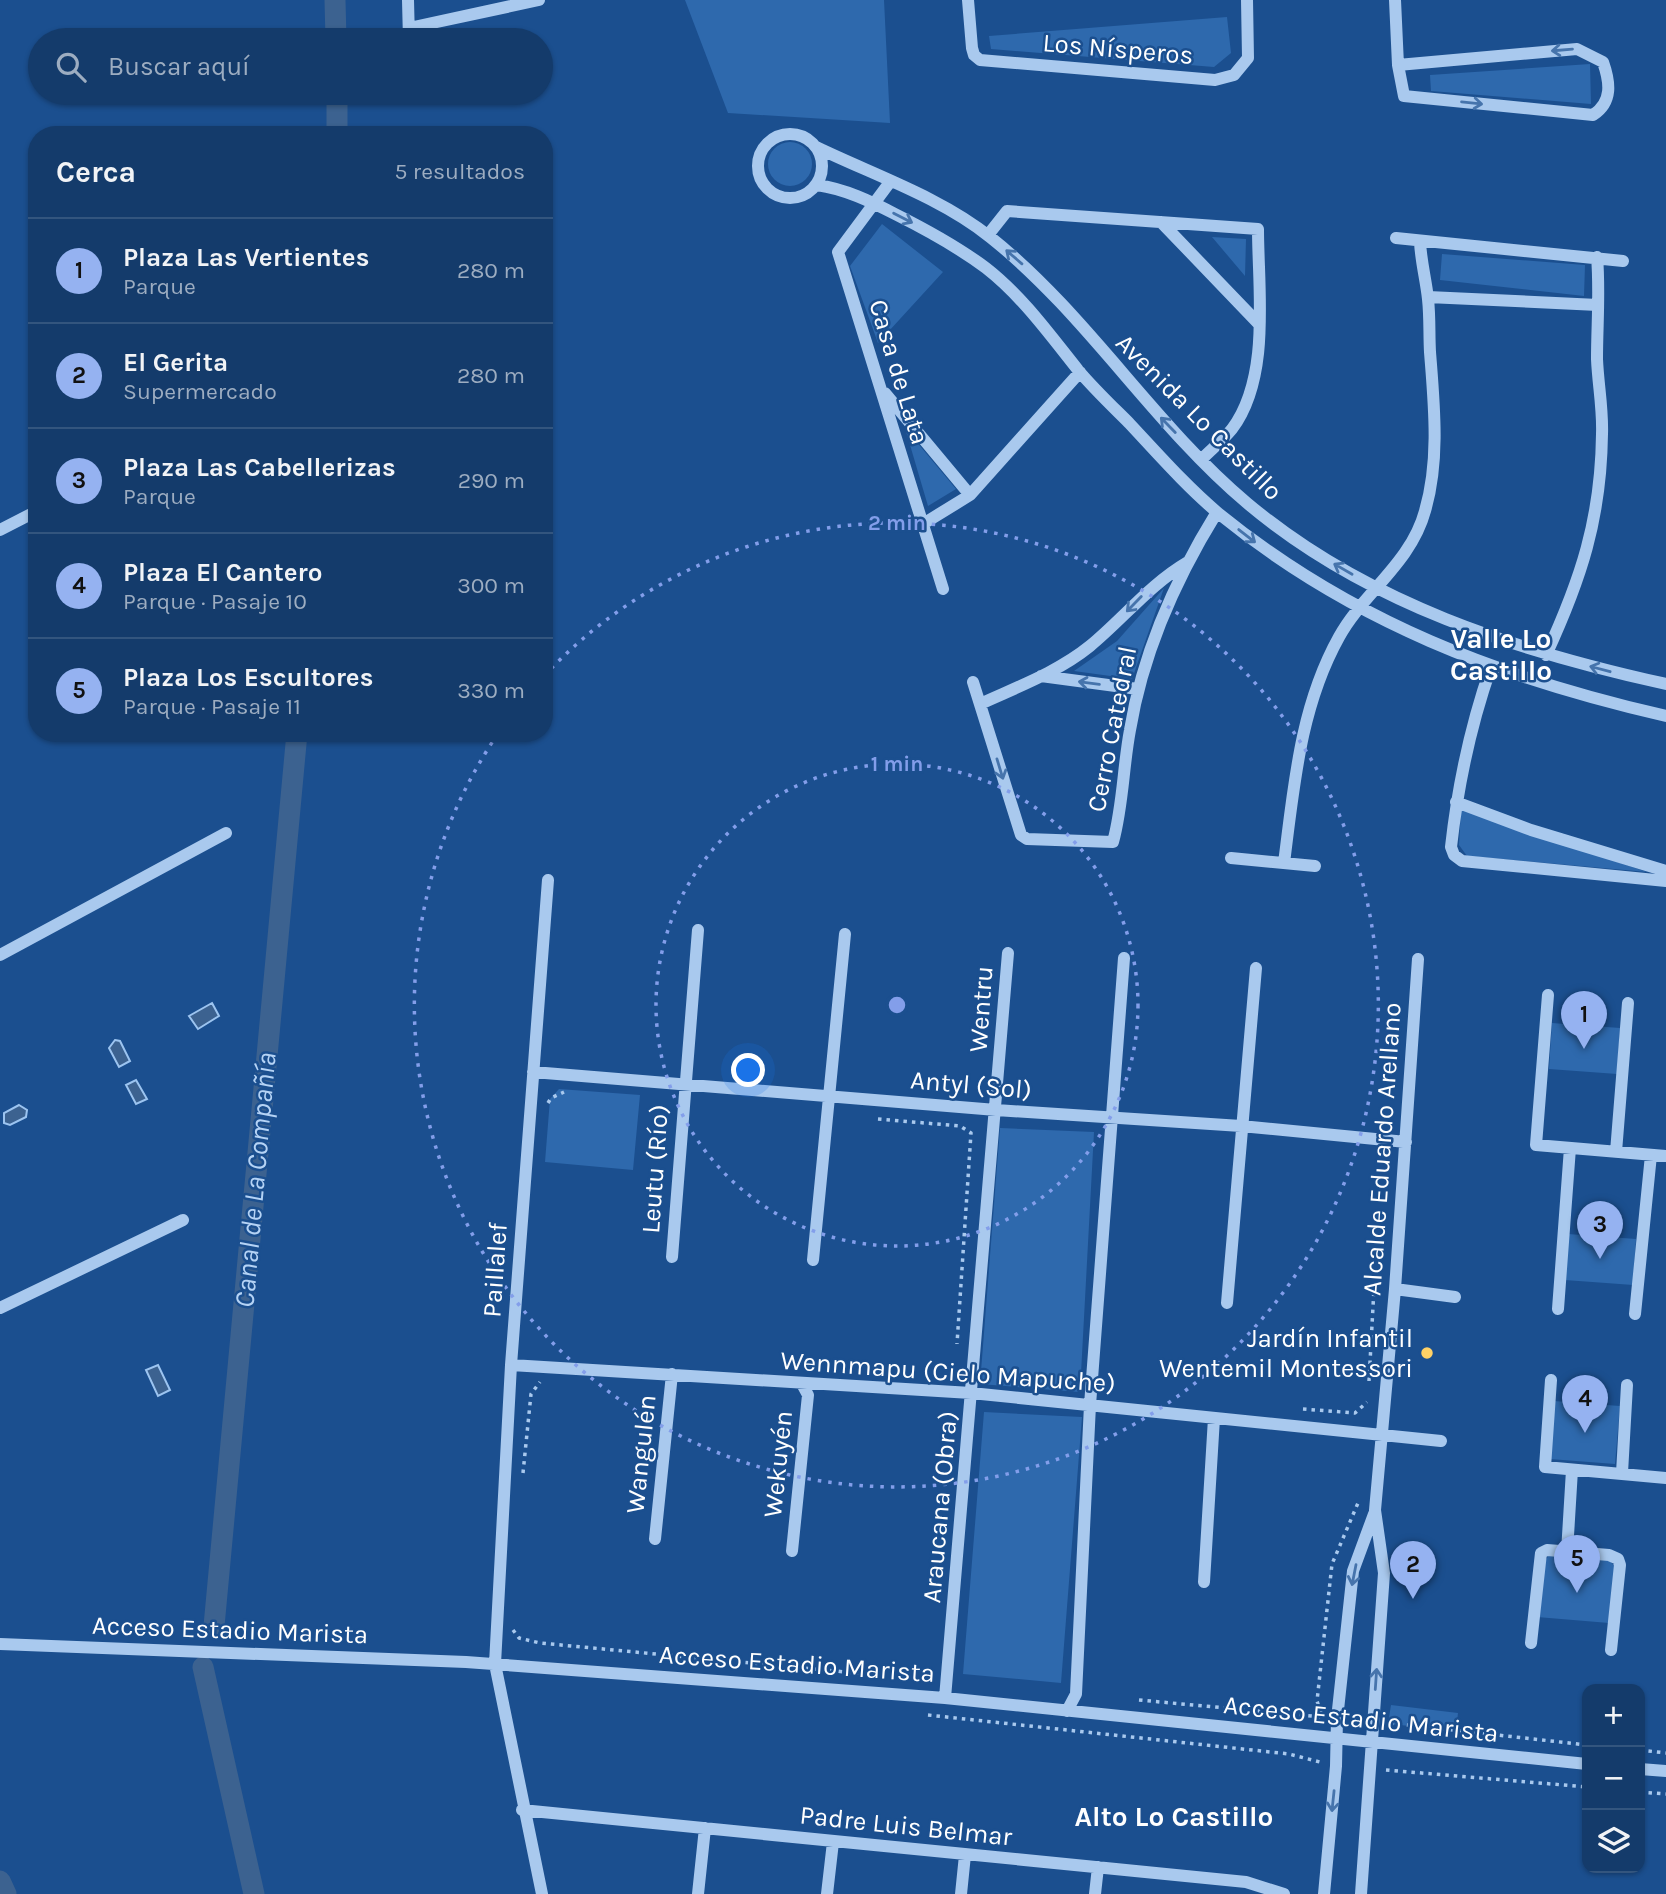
<!DOCTYPE html>
<html lang="es">
<head>
<meta charset="utf-8">
<style>
	:root { --surface:#143b6b; --page:#1d4271; --text:#f1f3f6; --muted:#9dadc1; --line:#33557e; --accent:#95b2f1 }
	body { margin:0; font-family:Karla,sans-serif; background:var(--page); color:var(--text) }
	.controls { position:absolute; right:21px; bottom:21px; display:grid; overflow:hidden; border-radius:14px; box-shadow:0 2px 5px #0004 }
	.controls button { width:63px; height:63px; display:grid; place-items:center; padding:0; border:0; border-bottom:2px solid var(--line); background:var(--surface); color:var(--text); font:35px sans-serif }
	.you { position:absolute; left:749px; top:1071px; width:24px; height:24px; margin:-18px; border:5px solid #fff; border-radius:50%; background:#1a73e8; box-shadow:0 0 0 10px #1a73e833 }
	.badge { display:grid; place-items:center; width:46px; height:46px; border-radius:50%; background:var(--accent); color:#111; font-size:23px; font-weight:700 }
	.pin { position:absolute; translate:-50% -58px; filter:drop-shadow(0 2px 4px #0008) }
	.pin::after { content:''; position:absolute; top:37px; width:24px; height:21px; background:inherit; clip-path:polygon(0 0,100% 0,50% 100%) }
	.list { margin:0; padding:0; list-style:none }
	h2 { display:flex; justify-content:space-between; align-items:center; height:91px; margin:0; padding:0 28px; font-size:30px }
	h2 small { font-size:23px; font-weight:400; color:var(--muted) }
	.list li { display:grid; grid-template-columns:46px 1fr auto; gap:21px; align-items:center; box-sizing:border-box; height:105px; padding:0 28px; border-top:2px solid var(--line) }
	.list b { display:block; font-size:26px; white-space:nowrap }
	.list p { margin:0; font-size:23px; white-space:nowrap; color:var(--muted) }
	.list em { font-size:23px; font-style:normal; color:var(--muted) }
	.icon { flex:none; width:38px; height:38px; fill:none; stroke:currentColor; stroke-width:2; stroke-linecap:round; stroke-linejoin:round }
	.map { position:relative; flex:none; width:1666px; height:1894px; overflow:hidden }
	.search { position:absolute; background:var(--surface); box-shadow:0 2px 5px #0004; left:28px; top:28px; width:525px; height:77px; display:flex; align-items:center; gap:18px; box-sizing:border-box; padding:0 24px; border-radius:38px; color:var(--muted); font-size:26px }
	.panel { position:absolute; background:var(--surface); box-shadow:0 2px 5px #0004; left:28px; top:126px; width:525px; height:616px; border-radius:28px }
	.map>svg:first-child { display:block }
	.green { fill:#2e69ad }
	.water { fill:#3c6290; stroke:#9cc4f0; stroke-width:2 }
	.lines { fill:none; stroke-linecap:round; stroke-linejoin:round }
	.canal { stroke:#3c6290; stroke-width:21 }
	.path { stroke:#a9c9ee; stroke-width:3.5; stroke-dasharray:3.5 5; stroke-linecap:butt }
	.minor { stroke:#a9c9ee; stroke-width:12 }
	.oneway { stroke:#4674ac }
	.ring { fill:none; stroke:#839eea; stroke-width:3.5; stroke-dasharray:3.5 7 }
	.poi-dot { fill:#ffd166; stroke:#1b4f8f; stroke-width:2.5 }
	.labels { text-anchor:middle; dominant-baseline:central; stroke-width:5; stroke-linejoin:round; paint-order:stroke }
	.street-label { font-size:26px; fill:#fff; stroke:#1b4f8f }
	.poi-label { font-size:26px; fill:#fff; stroke:#1b4f8f; text-anchor:end }
	.neighbourhood-label { font-size:28px; font-weight:bold; fill:#fff; stroke:#1b4f8f }
	.water-label { font-size:28px; font-style:italic; fill:#b5d3f5; stroke:#1b4f8f }
	.centre { fill:#839eea; stroke:#1b4f8f; stroke-width:3.5 }
	.ring-label { font-size:21px; text-anchor:middle; font-weight:bold; fill:#839eea; stroke:#1b4f8f; stroke-width:5; stroke-linejoin:round; paint-order:stroke }
</style>
</head>
<body>
<div class="map">
<svg width="1666" height="1894" viewBox="0 0 1666 1894">
	<rect width="100%" height="100%" fill="#1b4f8f"/>
	<path class="green" d="M 685,0 L 884,0 L 890,123 L 728,113 Z
		M 1227,17 L 1231,53 L 1214,67 L 991,49 L 989,36 Z
		M 1590,64 L 1591,104 L 1431,91 L 1430,75 Z
		M768 164a22 22 0 1 1 44 0a22 22 0 1 1-44 0Z
		M 882,224 L 943,272 L 878,343 L 850,266 Z
		M 1212,237 L 1246,239 L 1245,276 Z
		M 1442,254 L 1585,265 L 1584,296 L 1440,280 Z
		M 905,428 L 956,489 L 928,506 Z
		M 1164,588 L 1132,679 L 1074,671 L 1117,641 Z
		M 1461,809 L 1647,872 L 1467,856 L 1459,845 Z
		M 1552,1023 L 1620,1028 L 1617,1074 L 1549,1069 Z
		M 559,1089 L 640,1095 L 633,1170 L 545,1162 L 550,1099 Z
		M 1000,1128 L 1094,1132 L 1080,1392 L 980,1384 Z
		M 1568,1234 L 1636,1239 L 1633,1285 L 1565,1280 Z
		M 1554,1401 L 1620,1406 L 1615,1464 L 1550,1459 Z
		M 984,1412 L 1082,1417 L 1061,1683 L 963,1674 Z
		M 1550,1554 L 1607,1558 L 1616,1568 L 1609,1623 L 1537,1617 L 1544,1562 Z
		M 1391,1705 L 1458,1713 L 1456,1730 L 1388,1724 Z"/>
	<path class="water" d="M 212,1003 L 219,1016 L 198,1029 L 189,1016 Z
		M 115,1040 L 120,1041 L 130,1061 L 119,1067 L 109,1048 Z
		M 136,1080 L 147,1099 L 136,1104 L 126,1085 Z
		M 19,1105 L 27,1110 L 26,1117 L 10,1125 L 4,1123 L 4,1113 Z
		M 158,1365 L 170,1390 L 158,1396 L 146,1370 Z"/>
	<g class="lines">
		<path class="canal" d="M 335,0 L 336,40
			M 337,93 L 337,135
			M 214,1626 L 297,733
			M 203,1667 L 254,1894
			M 0,1881 L 6,1894"/>
		<path class="path" d="M 548,1103 L 551,1098 L 564,1092
			M 878,1119 L 960,1126 L 971,1133 L 957,1344
			M 1369,1381 L 1374,1288
			M 1303,1409 L 1355,1413 L 1367,1402
			M 523,1473 L 531,1394 L 540,1382
			M 513,1630 L 519,1638 L 540,1643 L 877,1675
			M 1139,1700 L 1323,1717
			M 1321,1713 L 1317,1701 L 1332,1564 L 1358,1503
			M 928,1715 L 1289,1754 L 1320,1762
			M 1390,1723 L 1587,1745
			M 1640,1750 L 1666,1753
			M 1386,1770 L 1587,1787
			M 1640,1792 L 1666,1794"/>
		<path class="minor" d="M 408,0 L 409,40
			M 968,0 L 972,48 L 974,55 L 980,60 L 1215,80 L 1234,75 L 1248,58 L 1247,0
			M 1395,0 L 1398,65 L 1404,96 L 1593,115 C 1613,102 1610,82 1603,62 L 1577,49 L 1398,65
			M 409,28 L 539,0
			M758 166a32 32 0 1 1 64 0a32 32 0 1 1-64 0Z
			M 816,147 C 874,175 940,197 990,237 C 1087,314 1153,424 1247,503 C 1367,604 1517,651 1666,684
			M 890,182 L 838,252 L 943,589
			M 817,185 C 845,189 870,201 895,214 C 927,230 958,247 986,268 C 1022,296 1050,335 1078,370 C 1094,389 1112,406 1129,423 C 1158,454 1186,486 1218,513 C 1352,622 1500,678 1666,716
			M 1161,222 L 1258,323
			M 988,235 L 1007,211 L 1258,229 C 1258,290 1271,377 1232,429 C 1223,440 1212,449 1202,459
			M 1396,238 L 1623,261
			M 1428,297 L 1598,305
			M 885,393 L 970,495
			M 923,524 L 970,495 L 1080,372
			M 0,530 L 37,511
			M 1546,655 C 1581,579 1601,519 1602,434 C 1603,409 1598,384 1597,359 C 1597,325 1600,291 1597,257
			M 1491,667 C 1470,727 1458,784 1451,847 L 1454,855 L 1462,861 L 1666,881
			M 1041,676 L 1138,689
			M 973,682 L 1021,835 L 1027,839 L 1113,842 C 1123,806 1123,767 1130,730 C 1143,651 1175,580 1217,512
			M 980,704 C 1017,687 1058,672 1090,646 C 1124,618 1149,585 1188,562
			M 1456,802 L 1531,830 L 1666,871
			M 1231,858 L 1315,866
			M 1284,863 C 1294,786 1300,707 1339,637 C 1363,593 1411,563 1425,511 C 1440,460 1434,404 1430,352 C 1429,335 1430,317 1428,299 C 1426,280 1421,262 1420,242
			M 0,955 L 226,833
			M 1548,995 L 1536,1145 L 1666,1156
			M 533,1072 L 996,1110 L 1241,1126 L 1406,1142
			M 1616,1152 L 1628,1003
			M 672,1257 L 698,930
			M 813,1260 L 845,934
			M 1395,1289 L 1455,1297
			M 1227,1303 L 1256,968
			M 0,1308 L 183,1220
			M 1558,1309 L 1570,1148
			M 1635,1314 L 1651,1155
			M 511,1365 L 971,1393 L 1441,1441
			M 1551,1380 L 1545,1467 L 1666,1478
			M 1622,1473 L 1627,1385
			M 655,1539 L 672,1374
			M 792,1551 L 808,1395 L 802,1384
			M 1567,1552 L 1572,1470
			M 1204,1582 L 1214,1418
			M 1531,1643 L 1541,1553 L 1547,1550 L 1609,1555 L 1618,1559 L 1620,1565 L 1611,1650
			M 0,1644 L 466,1662 L 945,1698 L 1587,1764
			M 945,1698 L 1008,953
			M 1067,1711 L 1076,1694 L 1090,1405 L 1124,958
			M 1640,1769 L 1666,1771
			M 522,1810 L 1246,1882 L 1284,1894
			M 542,1894 L 495,1664 L 511,1365 L 548,880
			M 698,1894 L 705,1828
			M 827,1894 L 833,1842
			M 961,1894 L 965,1855
			M 1095,1894 L 1098,1867
			M 1324,1894 L 1336,1766 L 1337,1719 L 1353,1571 L 1374,1514
			M 1361,1894 L 1384,1573 L 1375,1510 L 1395,1289 L 1418,959"/>
	</g>
	<defs><path id="oneway-shaft" d="M-6 0H5M1.5-3L5.5 0L1.5 3" fill="none" stroke-width="1.6" stroke-linecap="round" stroke-linejoin="round" transform="scale(1.75)"/></defs>
	<g class="oneway">
		<use href="#oneway-shaft" transform="translate(1562 50) rotate(175)"/>
		<use href="#oneway-shaft" transform="translate(1472 103) rotate(6)"/>
		<use href="#oneway-shaft" transform="translate(903 218) rotate(27)"/>
		<use href="#oneway-shaft" transform="translate(1014 257) rotate(-139)"/>
		<use href="#oneway-shaft" transform="translate(1168 425) rotate(-134)"/>
		<use href="#oneway-shaft" transform="translate(1247 536) rotate(38)"/>
		<use href="#oneway-shaft" transform="translate(1343 569) rotate(-150)"/>
		<use href="#oneway-shaft" transform="translate(1134 604) rotate(134)"/>
		<use href="#oneway-shaft" transform="translate(1600 669) rotate(-165)"/>
		<use href="#oneway-shaft" transform="translate(1089 683) rotate(-173)"/>
		<use href="#oneway-shaft" transform="translate(1000 769) rotate(73)"/>
		<use href="#oneway-shaft" transform="translate(1354 1575) rotate(101)"/>
		<use href="#oneway-shaft" transform="translate(1376 1679) rotate(-86)"/>
		<use href="#oneway-shaft" transform="translate(1333 1801) rotate(96)"/>
	</g>
	<g class="ring">
		<circle cx="897" cy="1005" r="241"/>
		<path d="M544 676A482 482 0 1 1 497 735"/>
	</g>
	<circle class="poi-dot" cx="1427" cy="1353" r="7"/>
	<g class="labels">
		<g class="street-label">
			<text transform="translate(1118 49) rotate(5)">Los Nísperos</text>
			<text transform="translate(899 372) rotate(73)">Casa de Lata</text>
			<text transform="translate(1199 417) rotate(45)">Avenida Lo Castillo</text>
			<text transform="translate(1112 729) rotate(-79)">Cerro Catedral</text>
			<text transform="translate(981 1009) rotate(-86)">Wentru</text>
			<text transform="translate(971 1085) rotate(5)">Antyl (Sol)</text>
			<text transform="translate(1382 1149) rotate(-86)">Alcalde Eduardo Arellano</text>
			<text transform="translate(655 1169) rotate(-86)">Leutu (Río)</text>
			<text transform="translate(495 1270) rotate(-86)">Paillalef</text>
			<text transform="translate(948 1372) rotate(4)">Wennmapu (Cielo Mapuche)</text>
			<text transform="translate(641 1454) rotate(-84)">Wangulén</text>
			<text transform="translate(778 1464) rotate(-84)">Wekuyén</text>
			<text transform="translate(940 1507) rotate(-85)">Araucana (Obra)</text>
			<text transform="translate(230 1630) rotate(2)">Acceso Estadio Marista</text>
			<text transform="translate(797 1664) rotate(4)">Acceso Estadio Marista</text>
			<text transform="translate(1361 1719) rotate(6)">Acceso Estadio Marista</text>
			<text transform="translate(906 1826) rotate(6)">Padre Luis Belmar</text>
		</g>
		<g class="poi-label">
			<text x="1413" y="1338">Jardín Infantil<tspan x="1413" dy="30">Wentemil Montessori</tspan></text>
		</g>
		<g class="neighbourhood-label">
			<text x="1501" y="638">Valle Lo<tspan x="1501" dy="32">Castillo</tspan></text>
			<text x="1174" y="1816">Alto Lo Castillo</text>
		</g>
		<g class="water-label">
			<text transform="translate(255 1180) rotate(-85)">Canal de La Compañía</text>
		</g>
	</g>
	<circle cx="897" cy="1005" r="10" class="centre"/>
	<g class="ring-label">
		<text x="897" y="530">2 min</text>
		<text x="897" y="771">1 min</text>
	</g>
</svg>
<div class="controls">
<button>+</button>
<button>−</button>
<button><svg class="icon" aria-label="layers" viewBox="0 0 24 24"><path d="M12 4l9 5-9 5-9-5zM3 14l9 5 9-5"/></svg></button>
</div>
<div class="you"></div>
<div class="pin badge" style="left:1584px;top:1049px">1</div>
<div class="pin badge" style="left:1413px;top:1599px">2</div>
<div class="pin badge" style="left:1600px;top:1259px">3</div>
<div class="pin badge" style="left:1585px;top:1433px">4</div>
<div class="pin badge" style="left:1577px;top:1593px">5</div>
<div class="search"><svg class="icon" aria-label="search" viewBox="0 0 24 24"><circle cx="10" cy="10" r="6"/><path d="M15 15l6 6"/></svg>Buscar aquí</div>
<section class="panel">
<h2>Cerca<small>5 resultados</small></h2>
<ul class="list">
<li><span class="badge">1</span><div><b>Plaza Las Vertientes</b><p>Parque</p></div><em>280 m</em></li>
<li><span class="badge">2</span><div><b>El Gerita</b><p>Supermercado</p></div><em>280 m</em></li>
<li><span class="badge">3</span><div><b>Plaza Las Cabellerizas</b><p>Parque</p></div><em>290 m</em></li>
<li><span class="badge">4</span><div><b>Plaza El Cantero</b><p>Parque · Pasaje 10</p></div><em>300 m</em></li>
<li><span class="badge">5</span><div><b>Plaza Los Escultores</b><p>Parque · Pasaje 11</p></div><em>330 m</em></li>
</ul>
</section>
</div>
</body>
</html>
